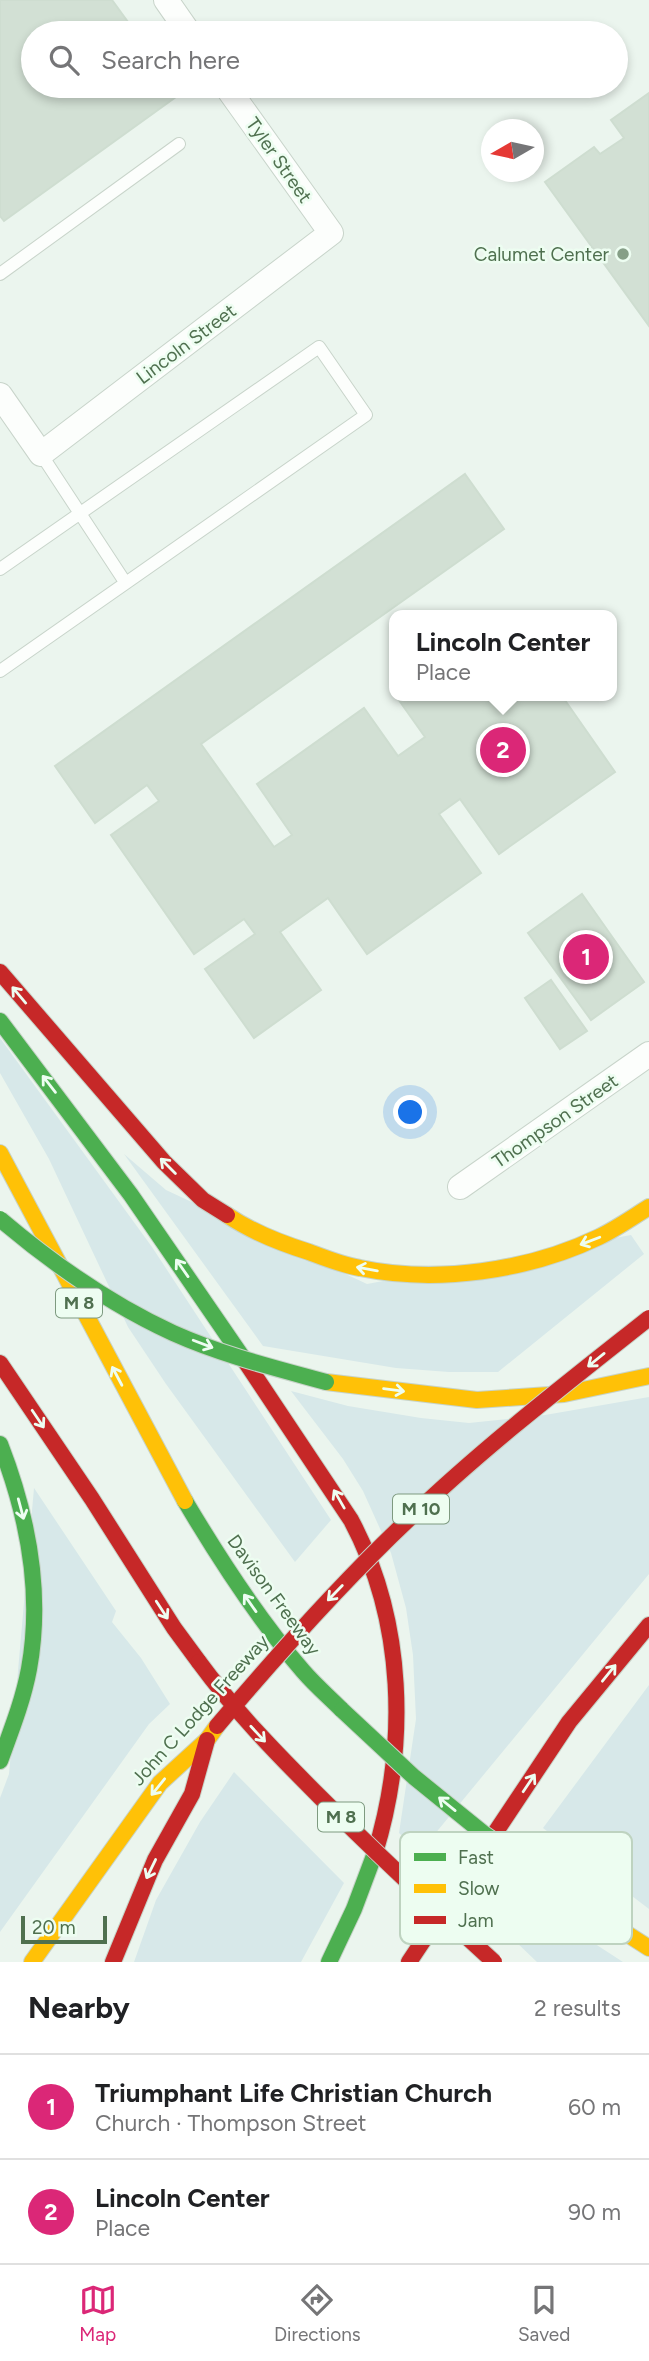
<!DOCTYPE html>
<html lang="en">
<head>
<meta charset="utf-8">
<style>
	:root { --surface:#fff; --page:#f2f2f2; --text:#202124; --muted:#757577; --line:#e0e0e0; --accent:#db2777 }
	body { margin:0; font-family:Figtree,sans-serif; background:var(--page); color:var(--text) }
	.compass { position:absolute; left:481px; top:119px; width:63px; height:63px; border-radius:50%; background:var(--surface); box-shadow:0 4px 10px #0003; rotate:261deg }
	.scale { position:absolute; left:21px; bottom:18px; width:86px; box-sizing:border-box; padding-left:7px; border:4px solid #4f704f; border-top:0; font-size:19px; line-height:24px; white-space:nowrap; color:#4f704f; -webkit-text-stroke:5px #edfdf1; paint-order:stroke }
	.you { position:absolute; left:411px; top:1113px; width:24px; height:24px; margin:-18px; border:5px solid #fff; border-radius:50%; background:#1a73e8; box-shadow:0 0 0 10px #1a73e833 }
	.badge { display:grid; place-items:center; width:46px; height:46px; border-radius:50%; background:var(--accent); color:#fff; font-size:23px; font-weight:700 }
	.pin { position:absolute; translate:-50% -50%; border:4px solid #fff; box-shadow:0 2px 7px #0006 }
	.popup { position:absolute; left:389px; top:610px; width:228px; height:91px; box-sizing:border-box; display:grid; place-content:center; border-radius:14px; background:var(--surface); filter:drop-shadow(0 2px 5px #0005); font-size:23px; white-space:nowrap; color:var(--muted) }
	.popup b { font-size:26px; color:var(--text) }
	.popup::after { content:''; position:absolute; left:50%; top:100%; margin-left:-14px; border:14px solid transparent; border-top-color:var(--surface) }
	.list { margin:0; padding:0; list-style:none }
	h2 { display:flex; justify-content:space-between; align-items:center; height:91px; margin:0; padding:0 28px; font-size:30px }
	h2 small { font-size:23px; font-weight:400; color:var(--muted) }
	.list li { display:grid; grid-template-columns:46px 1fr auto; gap:21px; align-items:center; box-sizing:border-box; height:105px; padding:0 28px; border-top:2px solid var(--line) }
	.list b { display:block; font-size:26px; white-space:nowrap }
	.list p { margin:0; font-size:23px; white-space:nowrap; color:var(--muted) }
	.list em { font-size:23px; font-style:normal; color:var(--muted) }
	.icon { flex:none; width:38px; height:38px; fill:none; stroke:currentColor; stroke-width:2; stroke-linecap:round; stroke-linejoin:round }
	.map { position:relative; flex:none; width:649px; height:1962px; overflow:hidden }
	.search { position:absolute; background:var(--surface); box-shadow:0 4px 10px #0003; left:21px; right:21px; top:21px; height:77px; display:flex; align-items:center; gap:18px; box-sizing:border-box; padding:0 24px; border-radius:38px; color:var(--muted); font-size:26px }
	.sheet { height:301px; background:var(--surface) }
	nav { display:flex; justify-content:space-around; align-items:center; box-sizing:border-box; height:98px; border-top:2px solid var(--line); background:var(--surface); font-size:19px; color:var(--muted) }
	nav a { display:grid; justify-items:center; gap:4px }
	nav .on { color:var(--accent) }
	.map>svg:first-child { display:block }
	.green { fill:#d7e8e9 }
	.building { fill:#d2e0d4; stroke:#ceddd0; stroke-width:2 }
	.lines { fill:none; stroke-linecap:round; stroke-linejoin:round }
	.lane-casing { stroke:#c8d4ca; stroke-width:14 }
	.street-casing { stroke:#c8d4ca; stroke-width:26 }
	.fast-casing { stroke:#c7d3c8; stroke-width:18 }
	.slow-casing { stroke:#c7d3c8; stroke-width:18 }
	.jam-casing { stroke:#c7d3c8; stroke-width:18 }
	.lane { stroke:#fcfefc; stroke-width:12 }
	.street { stroke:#fcfefc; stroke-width:24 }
	.fast { stroke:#4caf50; stroke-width:16 }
	.slow { stroke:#ffc107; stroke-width:16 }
	.jam { stroke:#c62828; stroke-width:16 }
	.fast-bridge-casing { stroke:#c7d3c8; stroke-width:18; stroke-linecap:butt }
	.jam-bridge-casing { stroke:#c7d3c8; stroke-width:18; stroke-linecap:butt }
	.fast-bridge { stroke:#4caf50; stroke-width:16 }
	.jam-bridge { stroke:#c62828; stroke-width:16 }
	.oneway { stroke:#edfdf1 }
	.poi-dot { fill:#869f87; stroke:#edfdf1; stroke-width:2.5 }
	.labels { text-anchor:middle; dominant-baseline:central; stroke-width:5; stroke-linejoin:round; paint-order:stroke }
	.shield { fill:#edfdf1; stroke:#7e9a80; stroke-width:2 }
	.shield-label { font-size:18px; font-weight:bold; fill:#4f704f }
	.street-label { font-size:19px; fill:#4f704f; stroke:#edfdf1 }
	.poi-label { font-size:19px; fill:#4f704f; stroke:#edfdf1; text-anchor:end }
	.key { fill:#edfdf1; stroke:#bed3c0; stroke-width:2 }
	.key-label { font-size:19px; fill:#4f704f }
</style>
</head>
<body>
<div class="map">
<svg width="649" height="1962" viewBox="0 0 649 1962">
	<rect width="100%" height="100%" fill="#ebf5ee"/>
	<path class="green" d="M 0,1038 L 152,1247 L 331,1520 L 295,1562 L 166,1384 L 128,1327 L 49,1159 L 0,1073 Z
		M 124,1154 L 166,1190 L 367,1284 L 631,1235 L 644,1254 L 498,1372 L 449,1372 L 396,1368 L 263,1346 Z
		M 291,1391 L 348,1406 L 421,1418 L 469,1423 L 545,1415 L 649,1397 L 649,1574 L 420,1852 L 399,1833 L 416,1719 L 413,1655 L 406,1608 L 391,1553 L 363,1491 L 343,1459 Z
		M 34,1488 L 116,1611 L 112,1622 L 141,1658 L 170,1704 L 149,1724 L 0,1932 L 0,1798 L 9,1774 Z
		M 649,1685 L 649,1909 L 543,1828 Z
		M 234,1772 L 344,1883 L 301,1962 L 134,1962 L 156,1900 L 200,1822 Z
		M 512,1890 L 623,1962 L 537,1962 L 492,1919 Z"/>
	<path class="building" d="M 0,0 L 112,0 L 136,33 L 33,33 L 33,86 L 174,86 L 180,94 L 4,221 L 0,216 Z
		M 649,93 L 649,326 L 545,182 L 594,147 L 600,154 L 624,138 L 611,120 Z
		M 465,474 L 504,529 L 201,744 L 274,847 L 292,835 L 257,784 L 364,708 L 398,756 L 425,737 L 396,696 L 562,696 L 615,772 L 499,854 L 460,799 L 439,814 L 481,873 L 367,954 L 328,898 L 280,932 L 321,990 L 254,1038 L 205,969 L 255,934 L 244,919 L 194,954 L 111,835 L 159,801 L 147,785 L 95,823 L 55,766 Z
		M 582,894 L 644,982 L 591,1020 L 528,933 Z
		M 551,980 L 587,1031 L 560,1049 L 525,998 Z"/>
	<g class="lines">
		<defs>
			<path id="lane" d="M 0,274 L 179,144
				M 41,454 L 125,582
				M 0,569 L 319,347 L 366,415 L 0,671"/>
			<path id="street" d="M 166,0 L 189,33
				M 0,395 L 41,454 L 331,233 L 226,86
				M 460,1187 L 649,1054"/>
			<path id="fast" d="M 0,1021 L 131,1195 L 243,1358
				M 0,1444 C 28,1516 43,1592 29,1669 C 23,1701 11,1731 0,1761
				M 185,1501 C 220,1560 258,1619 303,1671 C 315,1685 329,1697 342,1710
				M 329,1962 L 354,1909 L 375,1853"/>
			<path id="slow" d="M 0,1153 L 185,1501
				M 227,1215 C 252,1232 280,1243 309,1252 C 325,1258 342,1265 360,1268 C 437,1284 528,1271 599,1237 C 616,1229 633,1217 649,1207
				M 326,1382 L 477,1400 L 564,1394 L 649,1376
				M 621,1930 L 649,1948
				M 32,1962 L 160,1783 L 207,1740 L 217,1726"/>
			<path id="jam" d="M 0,972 L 164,1162 L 203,1200 L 227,1215
				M 243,1358 L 351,1520 C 405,1621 408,1745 375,1853
				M 0,1363 L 92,1499 L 174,1628 L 199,1662
				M 113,1962 L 155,1860 L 192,1794 L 207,1740
				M 409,1962 L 569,1722 L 649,1625"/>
		</defs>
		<use href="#lane" class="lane-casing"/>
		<use href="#street" class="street-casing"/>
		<use href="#fast" class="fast-casing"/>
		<use href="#slow" class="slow-casing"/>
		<use href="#jam" class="jam-casing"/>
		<use href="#lane" class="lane"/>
		<use href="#street" class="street"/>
		<use href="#fast" class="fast"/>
		<use href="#slow" class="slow"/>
		<use href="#jam" class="jam"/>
		<defs>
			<path id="fast-bridge" d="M 0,1219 C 53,1264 110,1304 173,1333 C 222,1355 275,1368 326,1382
				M 342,1710 L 414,1777 L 483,1833 L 621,1930"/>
			<path id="jam-bridge" d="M 199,1662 C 235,1711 277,1754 320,1797 C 377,1854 435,1908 494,1962
				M 217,1726 C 278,1654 340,1584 409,1519 C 484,1447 567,1383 649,1318"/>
		</defs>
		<use href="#fast-bridge" class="fast-bridge-casing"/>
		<use href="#jam-bridge" class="jam-bridge-casing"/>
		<use href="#fast-bridge" class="fast-bridge"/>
		<use href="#jam-bridge" class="jam-bridge"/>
	</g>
	<defs><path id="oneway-shaft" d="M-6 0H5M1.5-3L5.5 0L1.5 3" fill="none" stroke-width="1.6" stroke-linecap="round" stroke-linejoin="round" transform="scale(1.75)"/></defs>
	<g class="oneway">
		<use href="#oneway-shaft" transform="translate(19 995) rotate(-130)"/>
		<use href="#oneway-shaft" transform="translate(49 1084) rotate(-128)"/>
		<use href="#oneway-shaft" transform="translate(168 1166) rotate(-135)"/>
		<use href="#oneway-shaft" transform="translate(590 1241) rotate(159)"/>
		<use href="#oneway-shaft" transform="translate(182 1268) rotate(-125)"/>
		<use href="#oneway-shaft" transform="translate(367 1269) rotate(-170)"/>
		<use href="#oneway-shaft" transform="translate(203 1344) rotate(21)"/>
		<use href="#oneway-shaft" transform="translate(596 1360) rotate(141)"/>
		<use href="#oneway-shaft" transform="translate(117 1376) rotate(-118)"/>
		<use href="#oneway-shaft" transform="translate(394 1390) rotate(7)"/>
		<use href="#oneway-shaft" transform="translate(38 1419) rotate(56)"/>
		<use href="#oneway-shaft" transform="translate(339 1499) rotate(-120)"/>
		<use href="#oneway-shaft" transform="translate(21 1509) rotate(75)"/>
		<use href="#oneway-shaft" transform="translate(335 1593) rotate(134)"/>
		<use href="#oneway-shaft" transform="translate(250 1603) rotate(-125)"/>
		<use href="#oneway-shaft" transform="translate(162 1610) rotate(57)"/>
		<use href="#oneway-shaft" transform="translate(609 1673) rotate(-51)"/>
		<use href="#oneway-shaft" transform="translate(258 1734) rotate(47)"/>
		<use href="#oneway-shaft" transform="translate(529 1783) rotate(-56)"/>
		<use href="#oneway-shaft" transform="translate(158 1787) rotate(129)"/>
		<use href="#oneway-shaft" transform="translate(447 1804) rotate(-141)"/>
		<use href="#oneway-shaft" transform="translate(151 1869) rotate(116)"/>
	</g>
	<circle class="poi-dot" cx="623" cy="254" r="7"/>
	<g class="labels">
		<g class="shield">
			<rect x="56" y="1288.5" width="46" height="29" rx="5"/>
			<rect x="393" y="1494.5" width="56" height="29" rx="5"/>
			<rect x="318" y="1802.5" width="46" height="29" rx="5"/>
		</g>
		<g class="shield-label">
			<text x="79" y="1303">M 8</text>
			<text x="421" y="1509">M 10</text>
			<text x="341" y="1817">M 8</text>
		</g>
		<g class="street-label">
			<text transform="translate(279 160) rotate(55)">Tyler Street</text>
			<text transform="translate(186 344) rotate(-37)">Lincoln Street</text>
			<text transform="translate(555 1121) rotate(-35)">Thompson Street</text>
			<text transform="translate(274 1595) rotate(54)">Davison Freeway</text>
			<text transform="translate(200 1710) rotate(-48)">John C Lodge Freeway</text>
		</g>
		<g class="poi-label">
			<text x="609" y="254">Calumet Center</text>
		</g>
	</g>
	<rect x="400" y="1832" width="232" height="112" rx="10" class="key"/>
	<rect x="414" y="1853" width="32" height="8" fill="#4caf50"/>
	<rect x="414" y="1884" width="32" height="9" fill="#ffc107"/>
	<rect x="414" y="1916" width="32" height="8" fill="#c62828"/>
	<g class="key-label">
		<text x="458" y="1864">Fast</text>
		<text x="458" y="1895">Slow</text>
		<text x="458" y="1927">Jam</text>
	</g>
</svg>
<svg class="compass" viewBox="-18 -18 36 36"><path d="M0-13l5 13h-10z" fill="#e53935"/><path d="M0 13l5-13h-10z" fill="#757577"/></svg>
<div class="scale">20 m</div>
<div class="you"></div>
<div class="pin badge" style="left:586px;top:957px">1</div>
<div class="pin badge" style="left:503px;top:750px">2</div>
<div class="popup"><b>Lincoln Center</b>Place</div>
<div class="search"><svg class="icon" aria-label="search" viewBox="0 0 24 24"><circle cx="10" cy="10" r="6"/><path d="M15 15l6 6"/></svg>Search here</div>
</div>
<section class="sheet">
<h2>Nearby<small>2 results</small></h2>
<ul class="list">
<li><span class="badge">1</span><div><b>Triumphant Life Christian Church</b><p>Church · Thompson Street</p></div><em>60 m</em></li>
<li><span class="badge">2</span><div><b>Lincoln Center</b><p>Place</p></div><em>90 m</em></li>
</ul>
</section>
<nav>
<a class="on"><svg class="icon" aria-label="map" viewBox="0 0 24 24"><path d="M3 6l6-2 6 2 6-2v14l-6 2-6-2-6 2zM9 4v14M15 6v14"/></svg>Map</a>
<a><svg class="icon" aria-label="directions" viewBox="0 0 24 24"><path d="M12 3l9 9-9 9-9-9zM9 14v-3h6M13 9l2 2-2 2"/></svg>Directions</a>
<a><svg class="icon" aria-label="saved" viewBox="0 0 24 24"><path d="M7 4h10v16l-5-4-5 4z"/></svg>Saved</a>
</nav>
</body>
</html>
